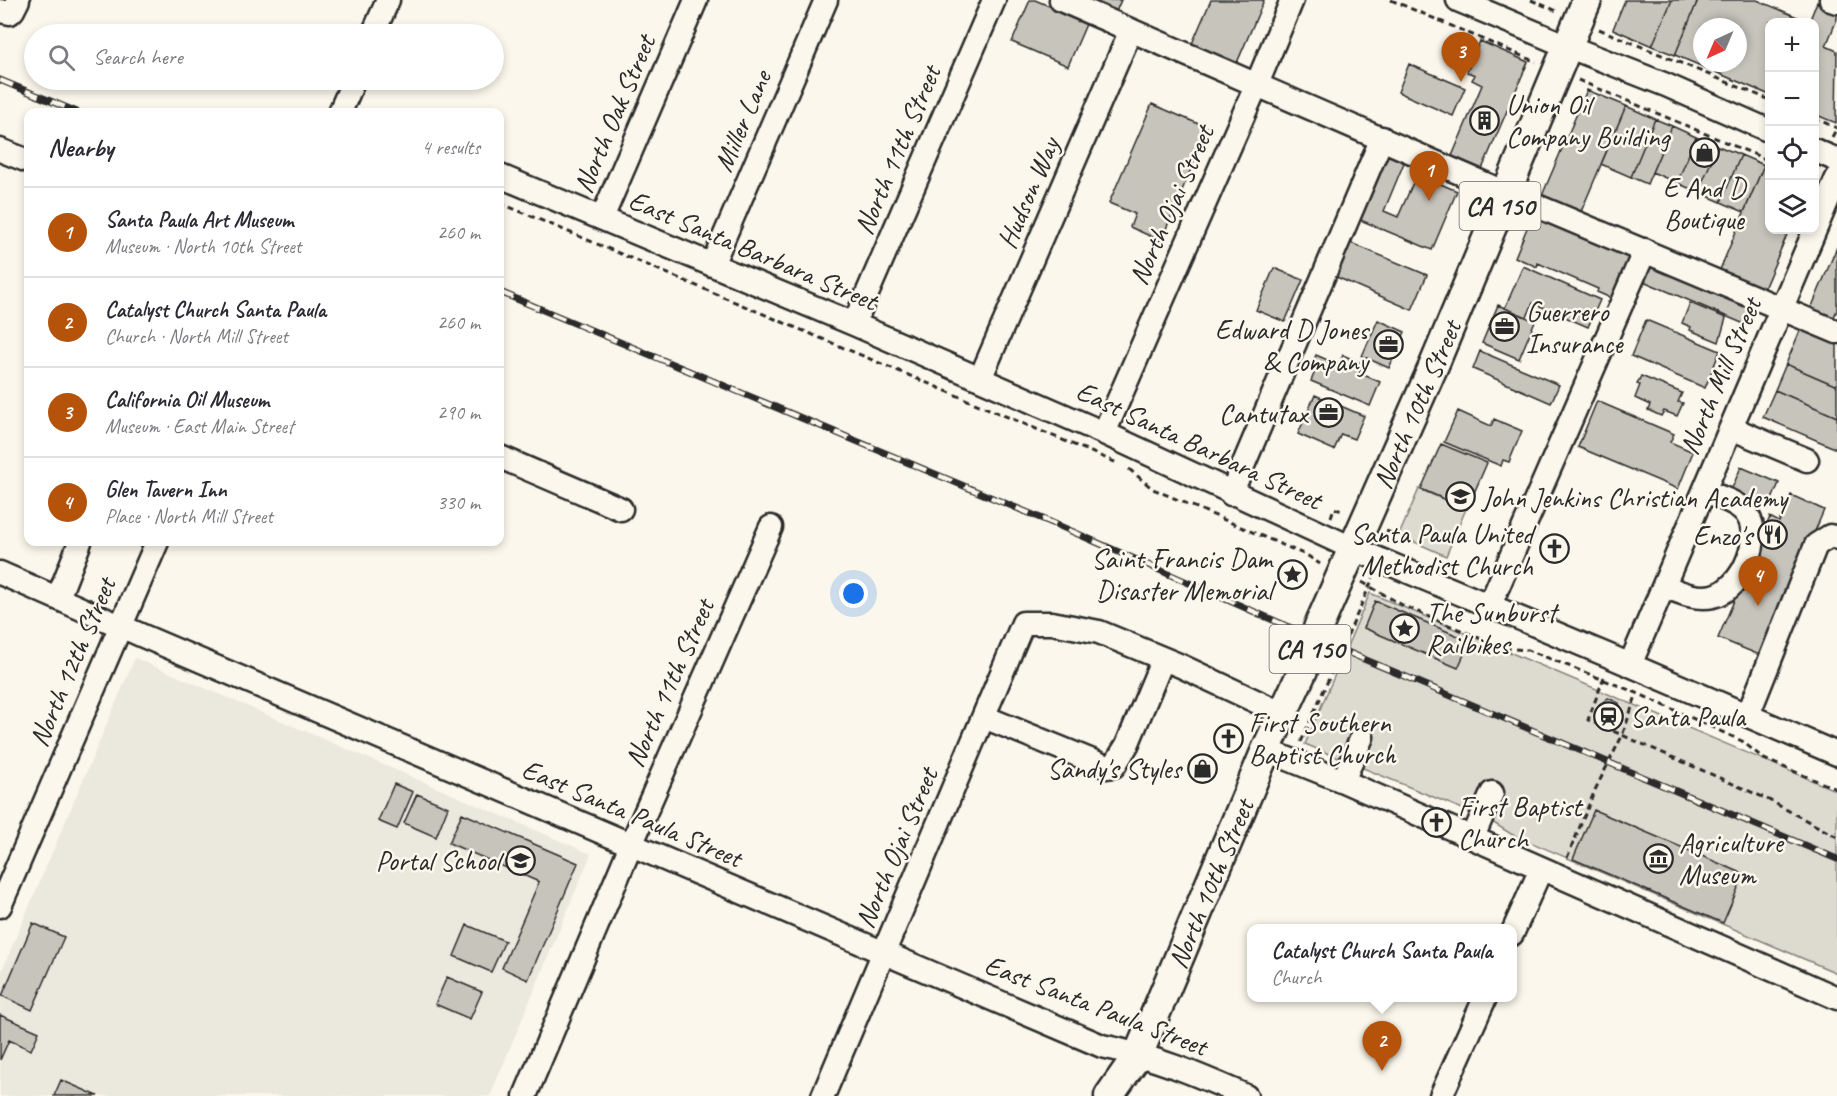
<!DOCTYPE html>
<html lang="en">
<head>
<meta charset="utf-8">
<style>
	:root { --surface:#fff; --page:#f2f2f3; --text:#2b2b33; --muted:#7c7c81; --line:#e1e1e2; --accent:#b45309 }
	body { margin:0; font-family:Caveat,sans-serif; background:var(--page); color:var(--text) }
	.controls { position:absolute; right:18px; top:18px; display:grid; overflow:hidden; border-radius:12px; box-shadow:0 3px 9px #0003 }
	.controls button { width:54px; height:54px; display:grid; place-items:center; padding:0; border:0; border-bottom:2px solid var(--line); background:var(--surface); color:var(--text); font:30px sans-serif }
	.compass { position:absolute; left:1693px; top:18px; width:54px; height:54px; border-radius:50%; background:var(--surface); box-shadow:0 3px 9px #0003; rotate:224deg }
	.you { position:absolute; left:854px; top:594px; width:21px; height:21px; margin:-15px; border:4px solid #fff; border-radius:50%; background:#1a73e8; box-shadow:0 0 0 9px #1a73e833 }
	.badge { display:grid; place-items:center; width:39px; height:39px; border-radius:50%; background:var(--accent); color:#fff; font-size:20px; font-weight:700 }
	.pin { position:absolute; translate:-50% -50px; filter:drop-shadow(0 2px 3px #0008) }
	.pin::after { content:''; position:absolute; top:32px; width:21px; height:18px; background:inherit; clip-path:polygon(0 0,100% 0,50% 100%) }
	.popup { position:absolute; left:1247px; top:924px; width:270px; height:78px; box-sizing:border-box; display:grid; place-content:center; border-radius:12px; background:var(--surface); filter:drop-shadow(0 2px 4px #0005); font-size:20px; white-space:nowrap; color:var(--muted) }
	.popup b { font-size:22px; color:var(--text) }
	.popup::after { content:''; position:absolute; left:50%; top:100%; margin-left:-12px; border:12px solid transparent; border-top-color:var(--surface) }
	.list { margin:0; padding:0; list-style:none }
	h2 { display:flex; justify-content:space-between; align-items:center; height:78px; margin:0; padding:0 24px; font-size:26px }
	h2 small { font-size:20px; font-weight:400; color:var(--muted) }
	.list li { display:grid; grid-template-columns:39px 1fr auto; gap:18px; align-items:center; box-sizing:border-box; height:90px; padding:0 24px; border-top:2px solid var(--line) }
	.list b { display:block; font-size:22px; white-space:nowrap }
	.list p { margin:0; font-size:20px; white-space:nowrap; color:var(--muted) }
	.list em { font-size:20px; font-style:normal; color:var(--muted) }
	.icon { flex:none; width:33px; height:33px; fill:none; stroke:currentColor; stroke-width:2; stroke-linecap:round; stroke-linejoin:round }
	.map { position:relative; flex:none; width:1837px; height:1096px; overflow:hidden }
	.search { position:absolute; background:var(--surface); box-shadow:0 3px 9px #0003; left:24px; top:24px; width:480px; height:66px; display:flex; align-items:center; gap:15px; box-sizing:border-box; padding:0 21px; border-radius:33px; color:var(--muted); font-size:22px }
	.panel { position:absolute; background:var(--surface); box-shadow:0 3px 9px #0003; left:24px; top:108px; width:480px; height:438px; border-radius:12px }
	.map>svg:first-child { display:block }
	.built { fill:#ebe8de }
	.green { fill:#dddad0; stroke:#84827e; stroke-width:1.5 }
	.building { fill:#c7c4bc; stroke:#2b2b2b; stroke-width:1.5; fill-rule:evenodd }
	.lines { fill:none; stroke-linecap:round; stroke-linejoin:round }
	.minor-casing { stroke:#2b2b2b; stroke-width:27 }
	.major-casing { stroke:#2b2b2b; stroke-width:33 }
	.path { stroke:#2b2b2b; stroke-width:3; stroke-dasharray:6 4.5; stroke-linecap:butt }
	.minor { stroke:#fbf7ec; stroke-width:22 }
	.major { stroke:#fbf7ec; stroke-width:28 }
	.rail-casing { stroke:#2b2b2b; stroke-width:7 }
	.rail { stroke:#fbf7ec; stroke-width:4.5; stroke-dasharray:14; stroke-linecap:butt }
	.labels { text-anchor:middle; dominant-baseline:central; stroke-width:5; stroke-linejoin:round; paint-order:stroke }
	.shield { fill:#fbf7ec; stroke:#696865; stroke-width:1.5 }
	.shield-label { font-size:27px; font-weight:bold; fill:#2b2b2b }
	.poi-label { font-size:28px; fill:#2b2b2b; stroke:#fbf7ec; text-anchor:start }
	.street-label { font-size:28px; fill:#2b2b2b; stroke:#fbf7ec }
</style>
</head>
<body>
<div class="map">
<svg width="1837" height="1096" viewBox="0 0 1837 1096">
	<rect width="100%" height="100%" fill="#fbf7ec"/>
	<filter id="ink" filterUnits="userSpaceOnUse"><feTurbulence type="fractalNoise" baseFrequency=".0167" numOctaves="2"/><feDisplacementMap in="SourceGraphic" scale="12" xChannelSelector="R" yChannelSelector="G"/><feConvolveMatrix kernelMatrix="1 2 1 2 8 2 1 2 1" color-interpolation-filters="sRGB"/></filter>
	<g filter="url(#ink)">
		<path class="built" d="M 135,658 L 591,854 L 490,1096 L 0,1096 L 0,975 Z"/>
		<path class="green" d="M 1419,489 L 1466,509 L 1446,556 L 1399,535 Z
			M 1370,593 L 1837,791 L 1837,973 L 1511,834 L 1489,820 L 1305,744 Z"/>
		<path class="building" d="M 1030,0 L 1035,0 L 1087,22 L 1068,66 L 1012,42 Z
			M 1094,0 L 1121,0 L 1115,14 L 1092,5 Z
			M 1211,0 L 1264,0 L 1236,65 L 1191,46 Z
			M 1625,0 L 1672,0 L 1652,46 L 1613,29 Z
			M 1672,0 L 1698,0 L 1675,55 L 1652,46 Z
			M 1698,0 L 1757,0 L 1809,22 L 1817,2 L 1837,11 L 1837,19 L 1826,46 L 1837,51 L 1836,123 L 1814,114 L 1814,22 L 1770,22 L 1770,95 L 1675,55 ZM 1702,27 L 1738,27 L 1738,63 L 1702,63 Z
			M 1480,41 L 1528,62 L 1482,169 L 1452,156 L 1482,85 L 1472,80 L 1475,75 L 1467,72 Z
			M 1409,64 L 1465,88 L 1453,116 L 1398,92 Z
			M 1587,90 L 1626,106 L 1580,214 L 1541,198 Z
			M 1152,104 L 1208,128 L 1161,241 L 1130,227 L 1135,214 L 1109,203 Z
			M 1626,106 L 1655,119 L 1631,177 L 1601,164 Z
			M 1655,119 L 1672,126 L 1647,184 L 1631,177 Z
			M 1672,126 L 1696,137 L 1677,183 L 1652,172 Z
			M 1696,137 L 1718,146 L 1698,192 L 1677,183 Z
			M 1718,146 L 1741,155 L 1721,202 L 1698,192 Z
			M 1387,150 L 1406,158 L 1384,211 L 1398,217 L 1417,174 L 1457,191 L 1432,250 L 1358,219 Z
			M 1741,155 L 1764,165 L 1744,212 L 1721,202 Z
			M 1764,165 L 1770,168 L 1770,230 L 1789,230 L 1763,291 L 1719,272 Z
			M 1534,211 L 1632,253 L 1613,299 L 1597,292 L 1598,289 L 1538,263 L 1537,267 L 1515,257 Z
			M 1346,241 L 1427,275 L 1412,310 L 1332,275 Z
			M 1837,247 L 1837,310 L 1832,321 L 1810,311 Z
			M 1648,261 L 1757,307 L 1749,326 L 1641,280 Z
			M 1523,266 L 1600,300 L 1588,327 L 1533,303 L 1527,317 L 1505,308 Z
			M 1274,268 L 1303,280 L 1285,322 L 1256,310 Z
			M 1690,303 L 1726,318 L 1719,342 L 1690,330 L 1691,327 L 1682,323 Z
			M 1498,305 L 1535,321 L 1519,359 L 1482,343 Z
			M 1378,320 L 1405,332 L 1389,368 L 1362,356 Z
			M 1646,320 L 1720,351 L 1705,388 L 1631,356 Z
			M 1802,326 L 1837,341 L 1837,386 L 1786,364 Z
			M 1480,351 L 1559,385 L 1551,403 L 1473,369 Z
			M 1316,355 L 1339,365 L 1343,355 L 1363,364 L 1359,373 L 1380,382 L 1370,406 L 1311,381 L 1316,369 L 1311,367 Z
			M 1786,364 L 1837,386 L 1837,417 L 1775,390 Z
			M 1641,376 L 1682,393 L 1678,402 L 1683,403 L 1677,416 L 1664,411 L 1661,416 L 1648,410 L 1650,405 L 1635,398 L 1640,385 L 1637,384 Z
			M 1775,390 L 1837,417 L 1837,449 L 1763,417 Z
			M 1315,395 L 1364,416 L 1354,439 L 1341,434 L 1334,450 L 1298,434 Z
			M 1597,401 L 1674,434 L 1670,442 L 1693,452 L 1678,489 L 1578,447 Z
			M 1458,411 L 1491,426 L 1494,419 L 1522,431 L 1509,462 L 1503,460 L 1501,466 L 1444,442 Z
			M 1441,444 L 1487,463 L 1467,509 L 1421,489 Z
			M 1741,467 L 1779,483 L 1768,509 L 1730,493 Z
			M 1791,495 L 1824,510 L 1762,656 L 1718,638 L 1770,517 L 1779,522 Z
			M 1375,601 L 1470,641 L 1458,668 L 1364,628 Z
			M 1608,698 L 1619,703 L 1621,715 L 1612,722 L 1600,717 L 1599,705 Z
			M 394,784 L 413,792 L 397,829 L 378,821 Z
			M 417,794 L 448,807 L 436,837 L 404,823 Z
			M 1594,810 L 1744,874 L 1723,923 L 1573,859 Z
			M 462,813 L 578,863 L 528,980 L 502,968 L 539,882 L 449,843 Z
			M 33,923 L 64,937 L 32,1010 L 2,996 Z
			M 467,925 L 505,941 L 491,972 L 454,956 Z
			M 447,977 L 482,992 L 470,1019 L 435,1004 Z
			M 0,1015 L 39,1032 L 31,1050 L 9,1040 L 0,1060 Z
			M 61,1080 L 98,1096 L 54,1096 Z"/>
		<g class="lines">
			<defs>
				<path id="minor" d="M 1061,0 L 1506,193 L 1837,332
					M 1458,0 L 1567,46 L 1666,85 L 1770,131
					M 1831,0 L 1837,2
					M 0,11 L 10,13 L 13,10 L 18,0
					M 373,34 L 388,0
					M 340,112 L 354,80
					M 0,150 L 28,161
					M 1814,150 L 1837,160
					M 500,176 L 854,324 L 1104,433 L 1352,548 L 1607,655 L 1837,754
					M 602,218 L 696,0
					M 712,265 L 826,0
					M 854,324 L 994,0
					M 980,379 L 1131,30
					M 1731,428 L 1807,460
					M 1104,433 L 1257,84 L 1292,0
					M 500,457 L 621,509
					M 1231,494 L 1382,138
					M 0,573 L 143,636 L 1102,1046 C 1156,1057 1196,1074 1246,1096
					M 1664,586 C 1679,592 1696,600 1713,596 C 1743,590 1768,531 1742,509 C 1732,500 1716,496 1704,491
					M 58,598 L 80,542
					M 1489,607 L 1645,250
					M 1630,665 L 1837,178
					M 1748,715 L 1816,545 L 1830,536 L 1837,538
					M 984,717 L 1107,767 L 1114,766 L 1127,745 L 1163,659
					M 1266,750 L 1343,781 L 1837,998
					M 1343,781 L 1362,737
					M 1473,837 L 1492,793
					M 0,906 L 157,542
					M 1512,934 L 1541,869
					M 525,1096 L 631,845 L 771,527
					M 823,1096 L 1023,623 L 1052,623 L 1099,632 L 1181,666 L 1283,714
					M 1441,1096 L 1485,998"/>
				<g id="major">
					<path id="s1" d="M 1109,1096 L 1139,1053 L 1266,750 L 1303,670 L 1320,623 L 1434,365 L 1587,0"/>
				</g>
			</defs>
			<use href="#minor" class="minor-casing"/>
			<use href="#major" class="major-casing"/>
			<path class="path" d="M 1391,0 L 1536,62
				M 1531,0 L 1557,11
				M 1599,29 L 1770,100
				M 1578,80 L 1770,161
				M 1814,118 L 1837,128
				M 1832,137 L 1837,128
				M 500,203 L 1117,463
				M 1129,469 L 1153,489 L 1308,556 L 1320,564
				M 1331,517 L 1334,508 L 1344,512
				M 1386,531 L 1396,535 L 1392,543
				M 1362,582 L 1404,606 L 1503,648 L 1528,650 L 1637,693 L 1742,741 L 1764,759 L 1837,789
				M 1604,677 L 1588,720 L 1765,798 L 1837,837
				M 1301,742 L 1373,578
				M 1567,858 L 1595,790 L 1622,736 L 1637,693"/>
			<use href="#minor" class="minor"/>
			<use href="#major" class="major"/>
			<defs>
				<path id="rail" d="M 0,80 L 77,112
					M 500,292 L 1062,527 L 1314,638 L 1837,859"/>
			</defs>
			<use href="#rail" class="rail-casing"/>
			<use href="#rail" class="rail"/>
		</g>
	</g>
	<defs>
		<symbol id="building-ring" viewBox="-11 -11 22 22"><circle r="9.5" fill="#fbf7ec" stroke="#2b2b2b" stroke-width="1.5"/><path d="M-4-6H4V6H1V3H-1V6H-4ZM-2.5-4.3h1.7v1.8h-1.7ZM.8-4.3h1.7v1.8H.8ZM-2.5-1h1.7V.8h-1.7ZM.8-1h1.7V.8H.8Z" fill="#2b2b2b"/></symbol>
		<symbol id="shop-ring" viewBox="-11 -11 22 22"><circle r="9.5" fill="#fbf7ec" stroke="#2b2b2b" stroke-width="1.5"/><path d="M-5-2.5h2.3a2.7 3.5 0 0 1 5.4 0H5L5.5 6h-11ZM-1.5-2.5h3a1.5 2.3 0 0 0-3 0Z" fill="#2b2b2b"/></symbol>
		<symbol id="office-ring" viewBox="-11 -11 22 22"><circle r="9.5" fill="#fbf7ec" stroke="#2b2b2b" stroke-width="1.5"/><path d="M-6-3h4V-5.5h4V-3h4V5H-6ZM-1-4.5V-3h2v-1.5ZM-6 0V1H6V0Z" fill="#2b2b2b"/></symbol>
		<symbol id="school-ring" viewBox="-11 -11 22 22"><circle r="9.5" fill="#fbf7ec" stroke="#2b2b2b" stroke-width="1.5"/><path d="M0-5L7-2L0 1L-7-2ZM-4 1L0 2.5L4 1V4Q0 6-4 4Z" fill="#2b2b2b"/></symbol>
		<symbol id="restaurant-ring" viewBox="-11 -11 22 22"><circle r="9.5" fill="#fbf7ec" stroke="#2b2b2b" stroke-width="1.5"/><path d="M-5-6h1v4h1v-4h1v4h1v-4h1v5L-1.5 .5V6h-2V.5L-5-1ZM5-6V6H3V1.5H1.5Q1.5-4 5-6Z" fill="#2b2b2b"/></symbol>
		<symbol id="church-ring" viewBox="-11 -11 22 22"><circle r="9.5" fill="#fbf7ec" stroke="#2b2b2b" stroke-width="1.5"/><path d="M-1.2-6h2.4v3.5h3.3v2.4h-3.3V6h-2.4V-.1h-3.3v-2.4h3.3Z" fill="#2b2b2b"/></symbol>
		<symbol id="sight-ring" viewBox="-11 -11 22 22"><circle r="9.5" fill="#fbf7ec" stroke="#2b2b2b" stroke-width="1.5"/><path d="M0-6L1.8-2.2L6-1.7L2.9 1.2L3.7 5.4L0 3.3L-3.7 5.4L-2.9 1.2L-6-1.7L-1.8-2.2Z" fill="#2b2b2b"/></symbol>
		<symbol id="station-ring" viewBox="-11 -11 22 22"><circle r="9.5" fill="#fbf7ec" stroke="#2b2b2b" stroke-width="1.5"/><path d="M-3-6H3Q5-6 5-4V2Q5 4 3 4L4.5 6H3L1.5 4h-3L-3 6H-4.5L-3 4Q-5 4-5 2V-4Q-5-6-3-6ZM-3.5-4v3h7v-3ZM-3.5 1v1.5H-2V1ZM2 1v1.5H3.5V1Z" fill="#2b2b2b"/></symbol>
		<symbol id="museum-ring" viewBox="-11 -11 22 22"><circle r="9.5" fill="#fbf7ec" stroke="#2b2b2b" stroke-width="1.5"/><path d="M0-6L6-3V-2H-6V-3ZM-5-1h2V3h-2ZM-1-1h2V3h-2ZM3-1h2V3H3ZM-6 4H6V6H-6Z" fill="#2b2b2b"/></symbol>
	</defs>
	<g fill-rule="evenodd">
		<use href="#building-ring" x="1468" y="104" width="33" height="33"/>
		<use href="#shop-ring" x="1688" y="136" width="33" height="33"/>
		<use href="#office-ring" x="1488" y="310" width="33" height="33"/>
		<use href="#office-ring" x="1372" y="328" width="33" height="33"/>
		<use href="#office-ring" x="1312" y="396" width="33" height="33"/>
		<use href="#school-ring" x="1444" y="480" width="33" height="33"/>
		<use href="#restaurant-ring" x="1756" y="518" width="33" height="33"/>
		<use href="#church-ring" x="1538" y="532" width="33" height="33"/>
		<use href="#sight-ring" x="1276" y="558" width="33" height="33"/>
		<use href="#sight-ring" x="1388" y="612" width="33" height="33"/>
		<use href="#station-ring" x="1592" y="700" width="33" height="33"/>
		<use href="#church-ring" x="1212" y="722" width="33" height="33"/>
		<use href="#shop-ring" x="1186" y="752" width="33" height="33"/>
		<use href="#church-ring" x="1420" y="806" width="33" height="33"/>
		<use href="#museum-ring" x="1642" y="842" width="33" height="33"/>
		<use href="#school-ring" x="504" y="844" width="33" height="33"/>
	</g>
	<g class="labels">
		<g class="shield">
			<rect x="1459.5" y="182" width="81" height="48" rx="4.5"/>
			<rect x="1269.5" y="625" width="81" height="48" rx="4.5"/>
		</g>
		<g class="shield-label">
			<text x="1500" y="206">CA 150</text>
			<text x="1310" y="649">CA 150</text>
		</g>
		<g class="poi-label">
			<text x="1506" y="104">Union Oil<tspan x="1506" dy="32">Company Building</tspan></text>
			<text x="1704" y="187" text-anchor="middle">E And D<tspan x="1704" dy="32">Boutique</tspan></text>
			<text x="1526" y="311">Guerrero<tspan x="1526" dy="32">Insurance</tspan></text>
			<text x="1368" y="329" text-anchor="end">Edward D Jones<tspan x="1368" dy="32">&amp; Company</tspan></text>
			<text x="1307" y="413" text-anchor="end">Cantutax</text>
			<text x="1482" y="497">John Jenkins Christian Academy</text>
			<text x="1533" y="533" text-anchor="end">Santa Paula United<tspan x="1533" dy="32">Methodist Church</tspan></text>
			<text x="1752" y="535" text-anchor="end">Enzo's</text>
			<text x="1272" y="558" text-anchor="end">Saint Francis Dam<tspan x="1272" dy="32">Disaster Memorial</tspan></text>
			<text x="1426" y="612">The Sunburst<tspan x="1426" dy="32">Railbikes</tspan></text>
			<text x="1630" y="716">Santa Paula</text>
			<text x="1249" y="722">First Southern<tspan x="1249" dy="32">Baptist Church</tspan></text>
			<text x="1181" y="768" text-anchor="end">Sandy's Styles</text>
			<text x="1458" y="806">First Baptist<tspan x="1458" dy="32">Church</tspan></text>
			<text x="1679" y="842">Agriculture<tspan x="1679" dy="32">Museum</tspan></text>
			<text x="500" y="860" text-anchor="end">Portal School</text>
		</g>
		<g class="street-label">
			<text transform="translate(614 114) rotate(-67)">North Oak Street</text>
			<text transform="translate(742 121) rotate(-67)">Miller Lane</text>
			<text transform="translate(897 150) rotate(-67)">North 11th Street</text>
			<text transform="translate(1028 193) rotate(-67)">Hudson Way</text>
			<text transform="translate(1171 205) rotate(-66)">North Ojai Street</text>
			<text transform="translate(753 250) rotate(23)">East Santa Barbara Street</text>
			<text transform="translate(1720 376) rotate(-67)">North Mill Street</text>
			<text stroke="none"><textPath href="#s1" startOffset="758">North 10th Street</textPath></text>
			<text transform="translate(1199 445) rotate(25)">East Santa Barbara Street</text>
			<text transform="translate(72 662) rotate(-67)">North 12th Street</text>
			<text transform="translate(669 683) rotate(-66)">North 11th Street</text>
			<text transform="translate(632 813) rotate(23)">East Santa Paula Street</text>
			<text transform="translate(896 848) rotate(-67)">North Ojai Street</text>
			<text stroke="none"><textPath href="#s1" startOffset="236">North 10th Street</textPath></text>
			<text transform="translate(1096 1005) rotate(21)">East Santa Paula Street</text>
		</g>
	</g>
</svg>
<div class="controls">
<button>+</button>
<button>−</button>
<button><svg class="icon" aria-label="locate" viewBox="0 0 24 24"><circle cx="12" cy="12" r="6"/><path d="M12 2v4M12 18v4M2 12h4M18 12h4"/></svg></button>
<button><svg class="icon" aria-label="layers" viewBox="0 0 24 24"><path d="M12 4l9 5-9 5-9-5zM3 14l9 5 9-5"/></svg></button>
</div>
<svg class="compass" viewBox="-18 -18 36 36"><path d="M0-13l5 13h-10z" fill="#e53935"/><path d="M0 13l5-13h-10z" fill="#7c7c81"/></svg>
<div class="you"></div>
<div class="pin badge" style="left:1429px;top:201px">1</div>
<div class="pin badge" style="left:1382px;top:1071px">2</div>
<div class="popup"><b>Catalyst Church Santa Paula</b>Church</div>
<div class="pin badge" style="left:1461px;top:82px">3</div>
<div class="pin badge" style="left:1758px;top:606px">4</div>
<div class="search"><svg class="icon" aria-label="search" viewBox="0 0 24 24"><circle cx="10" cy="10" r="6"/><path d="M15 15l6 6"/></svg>Search here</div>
<section class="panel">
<h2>Nearby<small>4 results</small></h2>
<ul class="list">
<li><span class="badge">1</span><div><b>Santa Paula Art Museum</b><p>Museum · North 10th Street</p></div><em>260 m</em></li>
<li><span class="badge">2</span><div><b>Catalyst Church Santa Paula</b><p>Church · North Mill Street</p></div><em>260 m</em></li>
<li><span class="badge">3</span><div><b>California Oil Museum</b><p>Museum · East Main Street</p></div><em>290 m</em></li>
<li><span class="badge">4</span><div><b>Glen Tavern Inn</b><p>Place · North Mill Street</p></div><em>330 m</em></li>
</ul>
</section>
</div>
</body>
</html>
